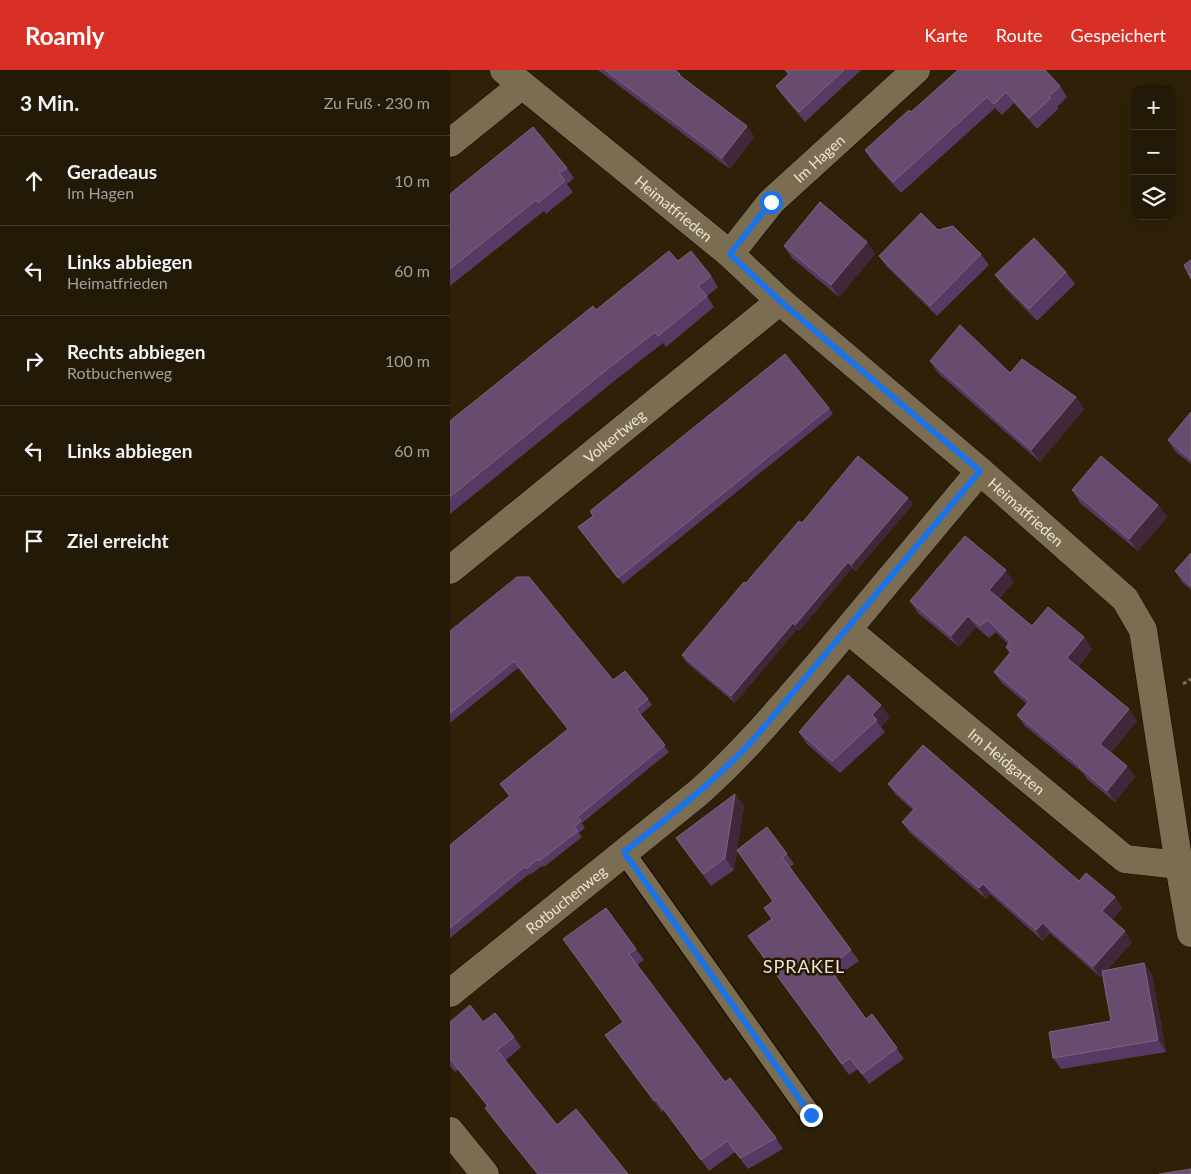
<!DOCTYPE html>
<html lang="de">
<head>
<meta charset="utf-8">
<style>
	:root { --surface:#221906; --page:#2a2210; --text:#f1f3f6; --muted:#a2a09b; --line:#3f3828; --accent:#d93025 }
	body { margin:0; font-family:Lato,sans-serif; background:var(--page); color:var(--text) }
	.controls { position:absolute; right:15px; top:15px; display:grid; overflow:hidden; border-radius:10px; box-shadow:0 5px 20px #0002 }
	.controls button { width:45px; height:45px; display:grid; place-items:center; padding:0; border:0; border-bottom:1px solid var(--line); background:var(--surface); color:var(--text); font:25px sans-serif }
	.stop { position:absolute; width:15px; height:15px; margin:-11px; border:4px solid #1a73e8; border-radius:50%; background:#fff }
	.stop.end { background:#1a73e8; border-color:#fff; box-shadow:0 1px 5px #0008 }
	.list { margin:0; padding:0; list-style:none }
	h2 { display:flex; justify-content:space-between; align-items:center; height:65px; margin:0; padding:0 20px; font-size:21px }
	h2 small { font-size:16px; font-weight:400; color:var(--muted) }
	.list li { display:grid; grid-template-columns:32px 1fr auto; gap:15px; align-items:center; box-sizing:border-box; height:90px; padding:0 20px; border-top:1px solid var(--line) }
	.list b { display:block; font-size:19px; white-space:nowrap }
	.list p { margin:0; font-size:16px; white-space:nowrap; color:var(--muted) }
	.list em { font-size:16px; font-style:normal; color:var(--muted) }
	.icon { flex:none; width:28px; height:28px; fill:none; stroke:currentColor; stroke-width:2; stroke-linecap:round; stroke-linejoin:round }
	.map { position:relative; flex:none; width:741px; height:1104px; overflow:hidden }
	header { display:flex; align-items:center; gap:30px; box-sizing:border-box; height:70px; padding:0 25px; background:var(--accent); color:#fff }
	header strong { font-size:24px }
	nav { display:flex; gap:28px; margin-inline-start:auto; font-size:18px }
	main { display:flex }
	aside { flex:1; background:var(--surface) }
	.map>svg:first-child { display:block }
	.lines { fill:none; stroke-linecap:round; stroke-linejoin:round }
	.lane-casing { stroke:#160a00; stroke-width:23 }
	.street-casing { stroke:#160a00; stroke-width:29 }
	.path { stroke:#786d58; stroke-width:3; stroke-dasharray:4 2.5; stroke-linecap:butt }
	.lane { stroke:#7b6d52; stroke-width:21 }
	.street { stroke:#7b6d52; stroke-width:28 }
	.wall { fill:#573a63 }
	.shaded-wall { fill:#40283a }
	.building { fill:#674c70; stroke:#7c647f }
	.route { stroke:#1a73e8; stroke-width:6 }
	.labels { text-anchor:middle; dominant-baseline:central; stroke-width:5; stroke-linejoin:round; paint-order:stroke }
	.street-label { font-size:15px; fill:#ece3d4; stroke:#241801 }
	.quarter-label { font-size:18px; letter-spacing:1px; fill:#ece3d4; stroke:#241801 }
</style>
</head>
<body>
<header>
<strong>Roamly</strong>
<nav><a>Karte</a><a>Route</a><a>Gespeichert</a></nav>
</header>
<main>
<aside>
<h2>3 Min.<small>Zu Fuß · 230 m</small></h2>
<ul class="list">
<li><svg class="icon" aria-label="ahead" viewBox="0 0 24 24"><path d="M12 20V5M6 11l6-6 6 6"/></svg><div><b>Geradeaus</b><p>Im Hagen</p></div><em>10 m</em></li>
<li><svg class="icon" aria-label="left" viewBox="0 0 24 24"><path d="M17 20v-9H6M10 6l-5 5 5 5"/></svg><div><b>Links abbiegen</b><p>Heimatfrieden</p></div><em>60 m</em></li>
<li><svg class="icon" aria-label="right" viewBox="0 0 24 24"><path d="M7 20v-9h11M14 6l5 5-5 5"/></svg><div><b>Rechts abbiegen</b><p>Rotbuchenweg</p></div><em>100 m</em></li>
<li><svg class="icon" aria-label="left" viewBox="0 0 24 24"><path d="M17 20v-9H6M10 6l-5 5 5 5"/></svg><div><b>Links abbiegen</b></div><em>60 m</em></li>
<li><svg class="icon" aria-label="arrive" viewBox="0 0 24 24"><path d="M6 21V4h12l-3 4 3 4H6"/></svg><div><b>Ziel erreicht</b></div></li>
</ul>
</aside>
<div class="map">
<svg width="741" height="1104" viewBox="0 0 741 1104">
	<rect width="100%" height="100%" fill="#2e2108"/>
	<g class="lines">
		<defs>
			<path id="lane" d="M 174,782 L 361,1045"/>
			<g id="street">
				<path id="s1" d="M 54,0 L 280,184 L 330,231 L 530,401 L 675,529 L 693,560 L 729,795 L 741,863"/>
				<path d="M 0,73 L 72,15"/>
				<path id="s2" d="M 280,184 L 321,132 L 466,0"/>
				<path id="s3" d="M 0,500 L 330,231"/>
				<path id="s4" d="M 398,560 L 675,789 L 729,795"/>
				<path id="s5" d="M 0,923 L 248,723 C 292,684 329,640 367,596 C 422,531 476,466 530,401"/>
				<path d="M 0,1061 L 35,1104"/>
			</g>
		</defs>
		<use href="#lane" class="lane-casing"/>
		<use href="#street" class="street-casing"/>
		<path class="path" d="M 733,614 L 741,609"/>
		<use href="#lane" class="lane"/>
		<use href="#street" class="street"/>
	</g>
	<path class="wall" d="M 148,0 L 225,0 L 230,4 L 234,9 L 297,56 L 304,67 L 280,99 Z
		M 334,0 L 411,0 L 355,52 L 332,25 L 326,16 L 338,4 Z
		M 508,0 L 610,16 L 617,27 L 607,37 L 609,38 L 587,59 L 564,33 L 552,45 L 545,38 L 451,123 L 422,91 L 415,80 L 461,42 Z
		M 117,98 L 124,108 L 117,114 L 123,122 L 96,144 L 94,141 L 0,216 L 0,124 Z
		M 488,160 L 531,184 L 539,195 L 487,246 L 437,197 L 429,186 Z
		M 417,172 L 425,184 L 389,227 L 342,188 L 334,176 Z
		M 616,202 L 625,214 L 587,251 L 554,217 L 545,205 Z
		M 261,206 L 268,217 L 257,226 L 264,237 L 216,277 L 213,273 L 163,312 L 0,444 L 0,351 L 146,240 Z
		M 480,291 L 560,303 L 626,327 L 634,339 L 590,392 L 488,303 Z
		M 379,338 L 383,344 L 173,514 L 128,457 Z
		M 741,342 L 741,394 L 725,381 L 718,370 Z
		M 622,420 L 708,435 L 717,447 L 688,481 L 630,433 Z
		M 458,428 L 463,434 L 406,501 L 402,498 L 349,561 L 347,559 L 285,633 L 236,592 L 232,585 L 296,513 L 352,453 Z
		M 741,483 L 741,520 L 732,512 L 725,501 Z
		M 564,512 L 549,529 L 582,556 L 634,567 L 642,579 L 628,597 L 679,639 L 687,651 L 661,682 L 677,696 L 685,707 L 665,732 L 637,709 L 634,704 L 575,656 L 567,645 L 577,634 L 552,613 L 544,602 L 559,583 L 556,577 L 558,574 L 546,562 L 539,568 L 526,557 L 509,577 L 468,543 L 460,531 Z
		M 0,561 L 163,610 L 198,629 L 202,635 L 190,645 L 219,682 L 132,753 L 135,758 L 129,763 L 132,767 L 94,797 L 92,796 L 80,805 L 79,804 L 0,868 L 0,775 L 59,726 L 50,714 L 118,659 L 68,598 L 0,653 Z
		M 440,647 L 431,657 L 435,662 L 390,703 L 357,674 L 349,662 Z
		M 438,714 L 629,811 L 665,827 L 672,838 L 662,850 L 682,872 L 657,900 L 694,893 L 702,905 L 716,982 L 611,999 L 603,988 L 661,951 L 652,905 L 650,907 L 600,863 L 593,871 L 540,824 L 536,829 L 460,763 L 452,752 L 463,740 L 446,725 Z
		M 285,724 L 294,736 L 287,780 L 317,757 L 344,794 L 340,797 L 409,891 L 386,907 L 416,949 L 422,944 L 454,989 L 419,1014 L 408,999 L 399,1005 L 306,877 L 321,849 L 323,831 L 287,781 L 284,800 L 261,816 L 226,768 Z
		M 156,838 L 194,890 L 187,895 L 275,1012 L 326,1068 L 333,1079 L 298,1099 L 285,1082 L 259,1101 L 214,1040 L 212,1042 L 163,976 L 173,952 Z
		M 0,952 L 33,952 L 64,967 L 71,977 L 55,991 L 107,1055 L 178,1104 L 87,1104 L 43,1049 L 35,1038 L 37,1036 L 8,1000 L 5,1002 L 0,996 Z"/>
	<path class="shaded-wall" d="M 297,56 L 304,67 L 280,99 L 272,88 Z
		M 417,172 L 425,184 L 389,227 L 381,215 Z
		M 626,327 L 634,339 L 590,392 L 581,380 Z
		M 458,428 L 463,434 L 406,501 L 401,495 Z
		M 708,435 L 717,447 L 688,481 L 679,469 Z
		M 398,492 L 402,498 L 349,561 L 345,555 Z
		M 556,500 L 564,512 L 547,532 L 539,520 Z
		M 518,546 L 526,557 L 509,577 L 501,566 Z
		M 343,553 L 347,559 L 285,633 L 281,626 Z
		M 634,567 L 642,579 L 625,600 L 617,588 Z
		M 431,635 L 440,647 L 431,657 L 422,645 Z
		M 679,639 L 687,651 L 658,685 L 650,674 Z
		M 677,696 L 685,707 L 665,732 L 657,721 Z
		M 285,724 L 294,736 L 284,800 L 275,788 Z
		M 533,814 L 540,824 L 536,829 L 529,818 Z
		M 665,827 L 672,838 L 660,852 L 652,841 Z
		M 593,853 L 600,863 L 593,871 L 586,860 Z
		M 675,861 L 682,872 L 650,907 L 643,897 Z
		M 694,893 L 702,905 L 716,982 L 708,970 Z"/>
	<path class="building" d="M 155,0 L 225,0 L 230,4 L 229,5 L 297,56 L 272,88 Z
		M 336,0 L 394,0 L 349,42 L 326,16 L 339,4 Z
		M 508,0 L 595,0 L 610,16 L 599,26 L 601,28 L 579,48 L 556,22 L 544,34 L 537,27 L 443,112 L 415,80 L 459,40 L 461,42 Z
		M 83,57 L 117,98 L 109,103 L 115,111 L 88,133 L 86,130 L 0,199 L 0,124 Z
		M 370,132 L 417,172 L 381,215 L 334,176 Z
		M 471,143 L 488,160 L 503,156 L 531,184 L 480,236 L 429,186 Z
		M 584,168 L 616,202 L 579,239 L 545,205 Z
		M 219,181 L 228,191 L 241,181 L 261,206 L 248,216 L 257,226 L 208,266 L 205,262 L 155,301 L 0,427 L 0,351 L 143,236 L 146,240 Z
		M 741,190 L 741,209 L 734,195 Z
		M 510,255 L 560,303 L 572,289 L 626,327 L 581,380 L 480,291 Z
		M 335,284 L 379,338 L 168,508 L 128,457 L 143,446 L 140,441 Z
		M 741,342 L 741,390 L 718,370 Z
		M 408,386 L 458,428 L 401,495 L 398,492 L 345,555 L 343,553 L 281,626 L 232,585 L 294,512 L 296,513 L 349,451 L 352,453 Z
		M 651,386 L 708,435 L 679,469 L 622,420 Z
		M 515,466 L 556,500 L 539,520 L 582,556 L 598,537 L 634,567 L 617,588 L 679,639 L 650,674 L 677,696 L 657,721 L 629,697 L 630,696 L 567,645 L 579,631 L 544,602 L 561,582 L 556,577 L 560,572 L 538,550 L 530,556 L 518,546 L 501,566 L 460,531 Z
		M 741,483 L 741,516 L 725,501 Z
		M 67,507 L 79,507 L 163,610 L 175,601 L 198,629 L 186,639 L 215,675 L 127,747 L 131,751 L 124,757 L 128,761 L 89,791 L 88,789 L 76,799 L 74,797 L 0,858 L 0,775 L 60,726 L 50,714 L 118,659 L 64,591 L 0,643 L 0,561 Z
		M 398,605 L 431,635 L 422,645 L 427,650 L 382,691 L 349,662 Z
		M 473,675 L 629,811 L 636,803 L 665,827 L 652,841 L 675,861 L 643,897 L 593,853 L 586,860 L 533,814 L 529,818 L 452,752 L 465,738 L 438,714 Z
		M 285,724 L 275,788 L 253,804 L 226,768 Z
		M 317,757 L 337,784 L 332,787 L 401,880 L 378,897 L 416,949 L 422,944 L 447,978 L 412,1004 L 400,988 L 392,994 L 298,866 L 322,849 L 314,838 L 323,831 L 287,780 Z
		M 156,838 L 186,879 L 179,884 L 275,1012 L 280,1008 L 326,1068 L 290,1088 L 277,1071 L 251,1090 L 206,1029 L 204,1031 L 155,965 L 173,952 L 113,869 Z
		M 694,893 L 708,970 L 603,988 L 599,962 L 661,951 L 652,901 Z
		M 20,935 L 33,952 L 45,943 L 64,967 L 47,980 L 107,1055 L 126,1039 L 178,1104 L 88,1104 L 35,1038 L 38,1036 L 0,989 L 0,952 Z
		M 741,1099 L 741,1104 L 709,1104 Z"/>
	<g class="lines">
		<path class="route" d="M 321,132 L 280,184 L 330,231 L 530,401 L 303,670 C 264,712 219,747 174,782 L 361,1045"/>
	</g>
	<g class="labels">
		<g class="street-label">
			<text stroke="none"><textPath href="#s2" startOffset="131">Im Hagen</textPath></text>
			<text stroke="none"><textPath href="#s1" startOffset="219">Heimatfrieden</textPath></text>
			<text stroke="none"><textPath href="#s3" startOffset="212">Volkertweg</textPath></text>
			<text stroke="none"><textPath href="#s1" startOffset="684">Heimatfrieden</textPath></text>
			<text stroke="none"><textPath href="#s4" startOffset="206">Im Heidgarten</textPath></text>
			<text stroke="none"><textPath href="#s5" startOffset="149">Rotbuchenweg</textPath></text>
		</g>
		<g class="quarter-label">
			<text x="354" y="896">SPRAKEL</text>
		</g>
	</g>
</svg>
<div class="controls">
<button>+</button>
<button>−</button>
<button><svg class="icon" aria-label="layers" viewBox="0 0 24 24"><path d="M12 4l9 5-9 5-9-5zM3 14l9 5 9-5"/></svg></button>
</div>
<div class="stop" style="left:321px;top:132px"></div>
<div class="stop end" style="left:361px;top:1045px"></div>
</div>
</main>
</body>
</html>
